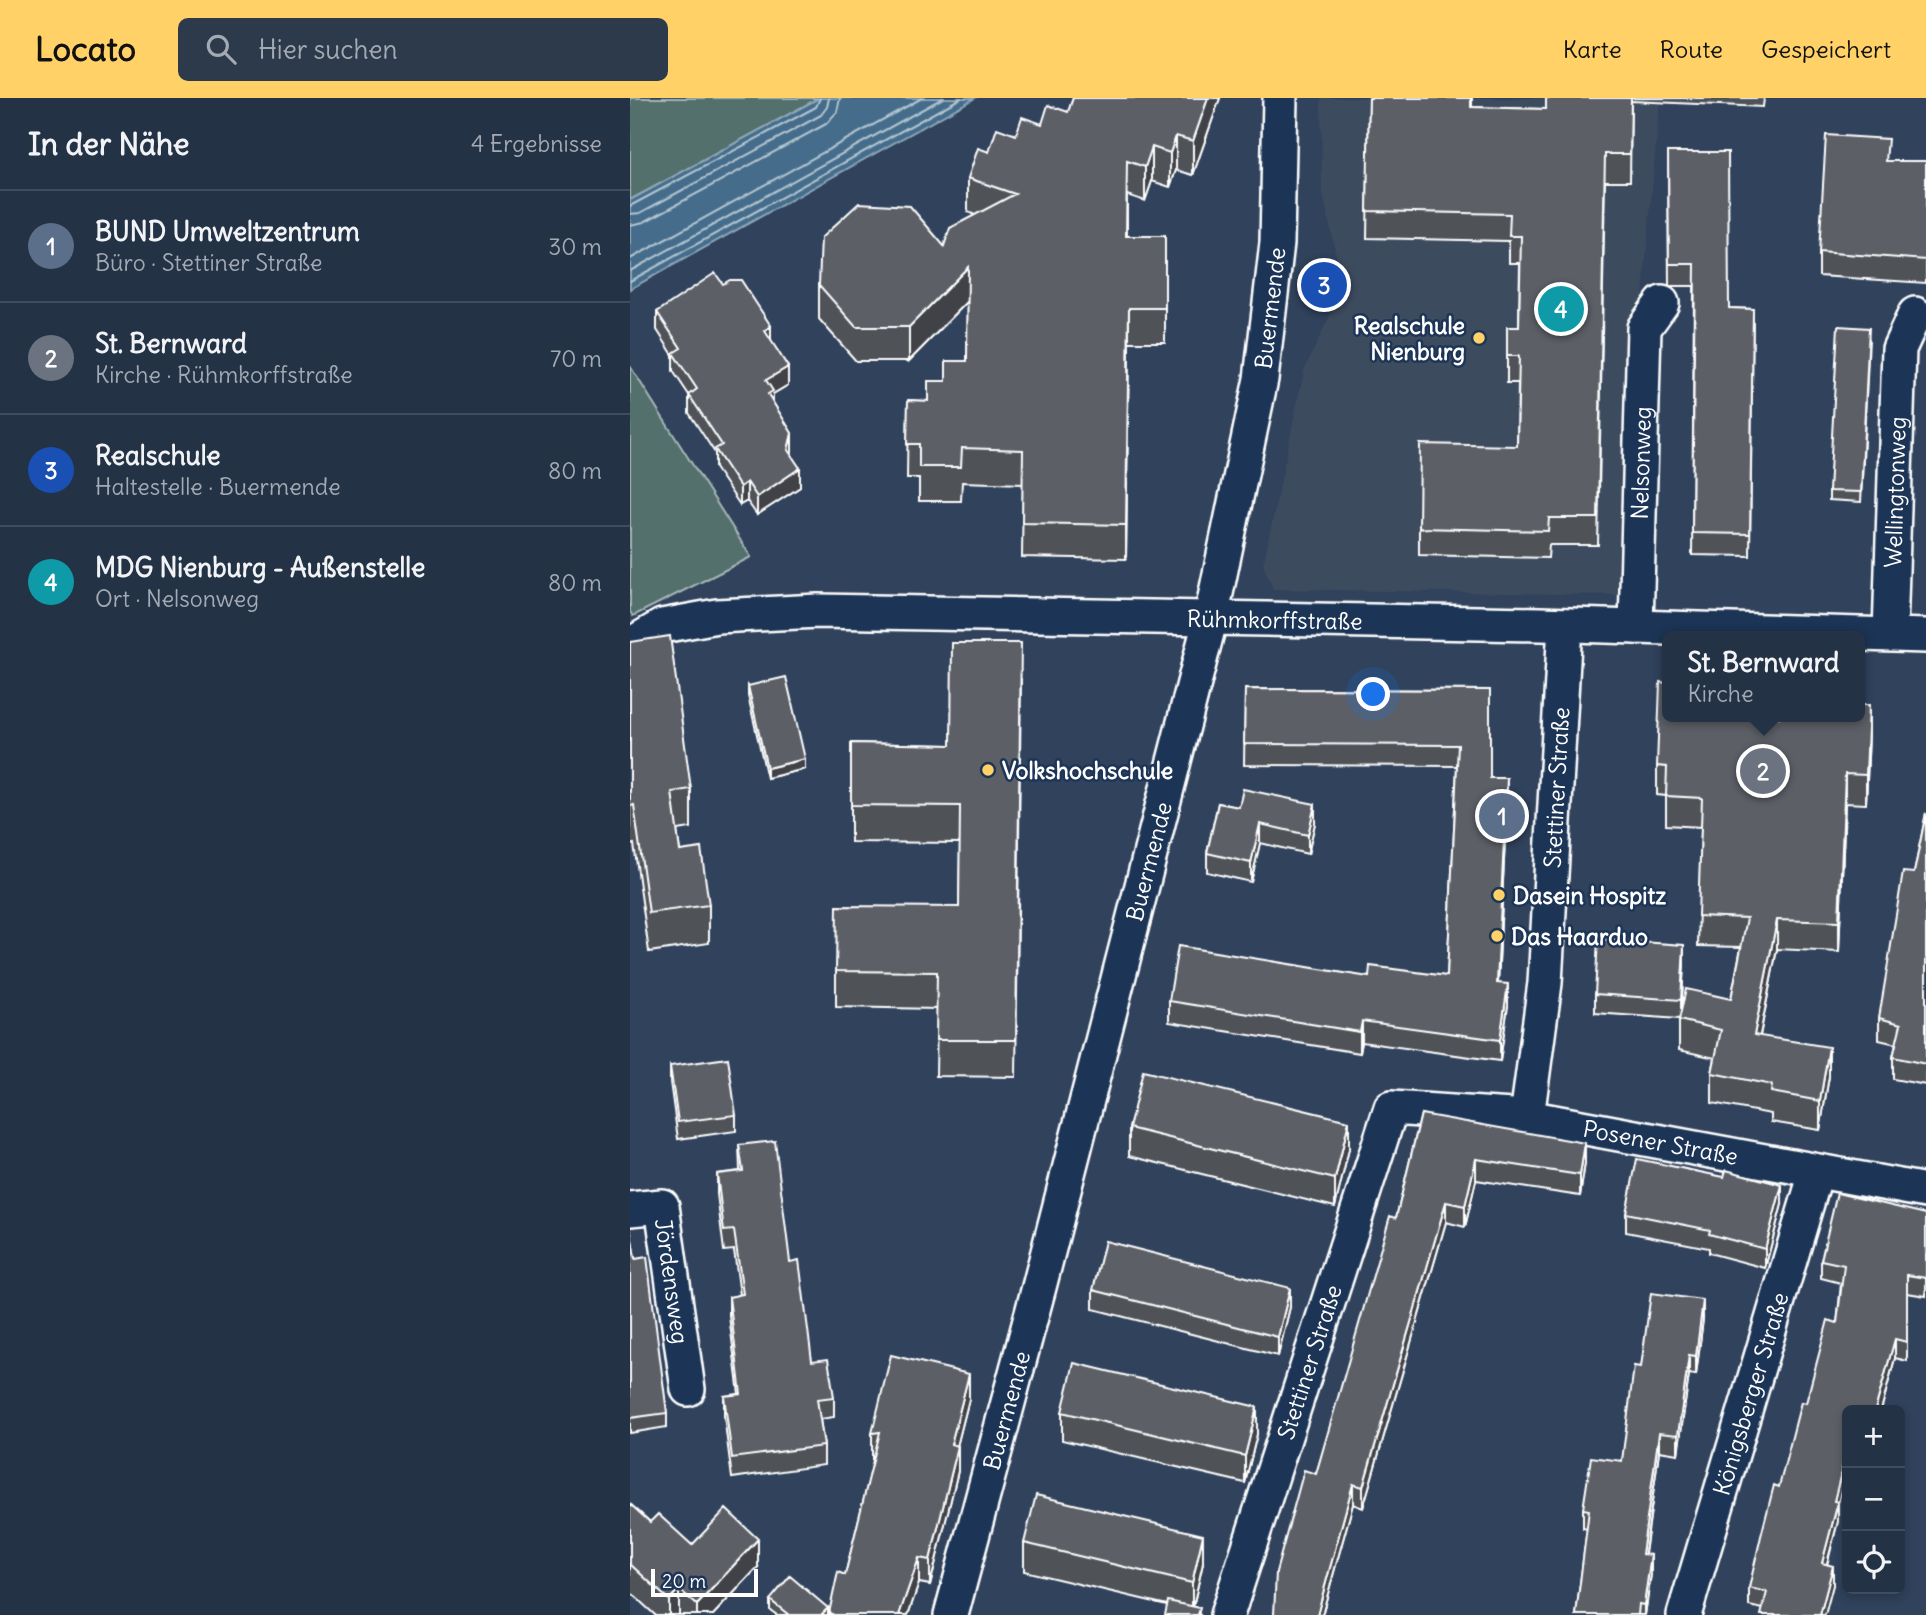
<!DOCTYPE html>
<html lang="de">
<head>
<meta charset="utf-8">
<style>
	:root { --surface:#243245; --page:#2c3a4c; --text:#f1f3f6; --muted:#a3aab3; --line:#414d5e; --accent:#ffd166 }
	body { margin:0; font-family:Delius,sans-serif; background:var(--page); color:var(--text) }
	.controls { position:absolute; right:21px; bottom:21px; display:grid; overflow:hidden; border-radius:10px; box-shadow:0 4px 10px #0003 }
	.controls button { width:63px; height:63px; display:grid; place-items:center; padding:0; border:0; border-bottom:2px solid var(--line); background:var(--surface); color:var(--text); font:35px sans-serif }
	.scale { position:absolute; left:21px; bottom:18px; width:107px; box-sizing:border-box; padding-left:7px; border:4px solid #fff; border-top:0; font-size:19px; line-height:24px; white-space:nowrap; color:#fff; -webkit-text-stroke:5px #1d3557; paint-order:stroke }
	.you { position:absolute; left:744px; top:597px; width:24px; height:24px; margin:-18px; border:5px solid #fff; border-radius:50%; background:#1a73e8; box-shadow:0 0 0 10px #1a73e833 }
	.badge { display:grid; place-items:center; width:46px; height:46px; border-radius:50%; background:var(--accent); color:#fff; font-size:23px; font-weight:700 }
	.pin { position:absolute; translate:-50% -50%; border:4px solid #fff; box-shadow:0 2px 7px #0006 }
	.popup { position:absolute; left:1032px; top:533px; width:203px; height:91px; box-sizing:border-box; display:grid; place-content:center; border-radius:10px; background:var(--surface); filter:drop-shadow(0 2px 5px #0005); font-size:23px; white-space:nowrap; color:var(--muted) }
	.popup b { font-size:26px; color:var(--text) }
	.popup::after { content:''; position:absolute; left:50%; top:100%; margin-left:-14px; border:14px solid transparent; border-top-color:var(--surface) }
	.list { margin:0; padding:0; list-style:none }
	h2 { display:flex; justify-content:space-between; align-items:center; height:91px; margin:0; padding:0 28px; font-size:30px }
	h2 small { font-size:23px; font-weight:400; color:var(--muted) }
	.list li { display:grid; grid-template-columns:46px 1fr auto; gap:21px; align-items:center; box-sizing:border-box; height:112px; padding:0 28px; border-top:2px solid var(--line) }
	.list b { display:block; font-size:26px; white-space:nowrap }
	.list p { margin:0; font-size:23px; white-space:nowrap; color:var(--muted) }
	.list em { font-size:23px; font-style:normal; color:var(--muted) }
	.icon { flex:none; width:38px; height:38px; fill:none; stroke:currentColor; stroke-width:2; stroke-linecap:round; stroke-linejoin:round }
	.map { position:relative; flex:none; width:1296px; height:1517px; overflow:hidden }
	header { display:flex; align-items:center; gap:42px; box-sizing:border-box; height:98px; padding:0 35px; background:var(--accent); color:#111 }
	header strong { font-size:33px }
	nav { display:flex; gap:38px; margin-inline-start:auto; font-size:24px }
	.search { width:490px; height:63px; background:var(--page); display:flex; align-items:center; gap:18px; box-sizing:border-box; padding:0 24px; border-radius:10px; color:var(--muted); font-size:26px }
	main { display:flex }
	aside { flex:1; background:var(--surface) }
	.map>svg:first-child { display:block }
	.built { fill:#3d4b5f }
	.green { fill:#526f6d; stroke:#a8b7b6; stroke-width:2 }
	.water { fill:#446d8b; stroke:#8fa7b9; stroke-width:2 }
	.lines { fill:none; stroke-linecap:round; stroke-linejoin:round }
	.shore { stroke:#b4c5d1; stroke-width:2 }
	.street-casing { stroke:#fff; stroke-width:38 }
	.street { stroke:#1d3557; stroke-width:33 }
	.wall { fill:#4f5258; stroke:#fff; stroke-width:2 }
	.shaded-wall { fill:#404247; stroke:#fff; stroke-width:2 }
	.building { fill:#5c5f66; stroke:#fff; stroke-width:2 }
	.poi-dot { fill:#ffd166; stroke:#1d3557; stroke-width:2.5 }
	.labels { text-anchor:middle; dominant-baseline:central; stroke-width:5; stroke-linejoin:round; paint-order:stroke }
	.street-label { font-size:23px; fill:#fff; stroke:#1d3557 }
	.poi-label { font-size:23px; font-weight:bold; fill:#fff; stroke:#1d3557; text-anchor:start }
</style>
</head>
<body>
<header>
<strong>Locato</strong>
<div class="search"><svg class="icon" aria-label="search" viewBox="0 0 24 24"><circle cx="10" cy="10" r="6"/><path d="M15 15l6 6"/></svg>Hier suchen</div>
<nav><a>Karte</a><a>Route</a><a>Gespeichert</a></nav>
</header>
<main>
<aside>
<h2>In der Nähe<small>4 Ergebnisse</small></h2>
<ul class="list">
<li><span class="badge" style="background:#5c6f8a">1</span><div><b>BUND Umweltzentrum</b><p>Büro · Stettiner Straße</p></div><em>30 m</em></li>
<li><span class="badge" style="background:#6b7280">2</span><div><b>St. Bernward</b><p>Kirche · Rühmkorffstraße</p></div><em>70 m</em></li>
<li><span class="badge" style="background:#1a4fb4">3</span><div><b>Realschule</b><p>Haltestelle · Buermende</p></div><em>80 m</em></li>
<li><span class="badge" style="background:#0f9aa8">4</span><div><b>MDG Nienburg - Außenstelle</b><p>Ort · Nelsonweg</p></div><em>80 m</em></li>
</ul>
</aside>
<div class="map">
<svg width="1296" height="1517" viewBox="0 0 1296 1517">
	<rect width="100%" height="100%" fill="#30425c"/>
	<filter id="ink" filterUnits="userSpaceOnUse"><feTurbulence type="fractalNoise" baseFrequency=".0143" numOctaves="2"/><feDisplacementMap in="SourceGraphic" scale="14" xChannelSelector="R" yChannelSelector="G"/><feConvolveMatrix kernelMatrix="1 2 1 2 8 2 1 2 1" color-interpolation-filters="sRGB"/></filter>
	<g filter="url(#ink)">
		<path class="built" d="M 691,0 L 1030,0 L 987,497 L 643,491 L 633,467 L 674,272 L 704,209 L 709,171 L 692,92 Z"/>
		<path class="green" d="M 0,0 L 189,0 L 0,102 Z
			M 0,268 L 121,459 L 3,518 L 0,514 Z"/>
		<path class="water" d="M 189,0 L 345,0 L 0,191 L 0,102 Z"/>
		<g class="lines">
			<path class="shore" d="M 0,108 L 186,9 L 190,0
				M 0,116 L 10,115 L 191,17 L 197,9 L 199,0
				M 0,127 L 14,124 L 196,26 L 207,14 L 210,0
				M 0,161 L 292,0
				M 0,173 L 313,0
				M 0,183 L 331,0"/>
			<defs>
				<g id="street">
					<path id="s1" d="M 1006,529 L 1014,230 L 1032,205"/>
					<path id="s2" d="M 1260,536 L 1269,251 L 1285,216"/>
					<path id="s3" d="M 0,547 L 32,528 L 87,518 L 188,513 L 910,526 L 1296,538"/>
					<path id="s4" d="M 897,1019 L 915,885 L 935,527"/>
					<path id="s5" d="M 0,1111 L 32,1108 L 58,1291"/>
					<path id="s6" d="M 321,1517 L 409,1189 L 581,519 L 631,281 L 647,145 L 650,0"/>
					<path id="s7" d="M 597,1517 L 761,1010 L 897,1019 L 1296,1093"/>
					<path id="s8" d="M 1054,1517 L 1186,1075"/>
				</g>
			</defs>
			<use href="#street" class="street-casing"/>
			<use href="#street" class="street"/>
		</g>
		<path class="wall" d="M 443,0 L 590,0 L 563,77 L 546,72 L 540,89 L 522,83 L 515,103 L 497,97 L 497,138 L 535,172 L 535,244 L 499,244 L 496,461 L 392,459 L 393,386 L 332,384 L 331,403 L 289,403 L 289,380 L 277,380 L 278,302 L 298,303 L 337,263 L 338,203 L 279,263 L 226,263 L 189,221 L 189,187 L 314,148 L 345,117 L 338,114 L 338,80 L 359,54 L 386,37 L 438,14 Z
			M 739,0 L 842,0 L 842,9 L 916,11 L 916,0 L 1134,0 L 1133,9 L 1001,3 L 1000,83 L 975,83 L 968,447 L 919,447 L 918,460 L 789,457 L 789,430 L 887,348 L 888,285 L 877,285 L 877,229 L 889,229 L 890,165 L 879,165 L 879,143 L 737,140 Z
			M 1038,54 L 1099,210 L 1123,211 L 1120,458 L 1062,457 L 1064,188 L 1039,188 Z
			M 1258,63 L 1296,63 L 1296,185 L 1189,178 L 1189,154 Z
			M 93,186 L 141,243 L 158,287 L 143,296 L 143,304 L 162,354 L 161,357 L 170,389 L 127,417 L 117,403 L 110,407 L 85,370 L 85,355 L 59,315 L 59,297 L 43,273 L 43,257 L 27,232 L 27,214 Z
			M 1239,240 L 1231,404 L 1199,402 L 1199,393 Z
			M 0,544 L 61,691 L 61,730 L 47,732 L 50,753 L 79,807 L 79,845 L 19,854 L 4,746 L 0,747 Z
			M 391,582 L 386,979 L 306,978 L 307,911 L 206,909 L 206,873 L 329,809 L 330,745 L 221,744 L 221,645 L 321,647 Z
			M 118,588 L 175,671 L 137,680 L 118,598 Z
			M 615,591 L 860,592 L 860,680 L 877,701 L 868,885 L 878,907 L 870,963 L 732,944 L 730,955 L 539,924 L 539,903 L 739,879 L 817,878 L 827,668 L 614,667 Z
			M 1239,636 L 1236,706 L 1215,705 L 1209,854 L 1147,851 L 1130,938 L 1199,978 L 1190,1032 L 1141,1024 L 1141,1016 L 1082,1005 L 1082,975 L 1085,960 L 1049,952 L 1049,921 L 965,915 L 965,896 L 1054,866 L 1051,911 L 1101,901 L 1111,849 L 1068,848 L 1071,729 L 1036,727 L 1036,698 L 1027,697 L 1027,668 Z
			M 588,705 L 685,725 L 678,756 L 630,745 L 621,784 L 577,774 L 577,755 Z
			M 1296,715 L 1296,987 L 1263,981 L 1263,959 L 1266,946 L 1249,942 L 1249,920 L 1284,775 Z
			M 40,968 L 106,1017 L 106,1033 L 48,1041 L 40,984 Z
			M 791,1016 L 955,1065 L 950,1098 L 846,1082 L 835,1129 L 816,1124 L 733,1410 L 723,1406 L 692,1517 L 644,1517 L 686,1376 L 766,1120 Z
			M 499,1030 L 719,1051 L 705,1109 L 499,1058 Z
			M 109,1047 L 160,1164 L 182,1263 L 204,1299 L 204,1319 L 190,1321 L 194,1348 L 194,1367 L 102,1380 L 94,1318 L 94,1298 L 109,1296 L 99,1218 L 99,1199 L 110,1197 L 104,1152 L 94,1153 L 87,1096 L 87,1076 L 110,1073 Z
			M 1152,1106 L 1135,1170 L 1079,1155 L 1079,1150 L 996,1134 L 996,1115 Z
			M 1296,1116 L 1296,1198 L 1277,1195 L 1277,1263 L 1265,1260 L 1251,1312 L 1217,1312 L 1217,1369 L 1208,1404 L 1208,1423 L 1197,1467 L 1203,1487 L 1133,1511 L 1119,1508 L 1119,1490 L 1149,1389 L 1207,1225 L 1211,1185 L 1191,1180 L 1191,1162 Z
			M 0,1129 L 5,1161 L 37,1315 L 37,1329 L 0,1335 Z
			M 463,1192 L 660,1209 L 648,1258 L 463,1211 Z
			M 1073,1221 L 1066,1277 L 1059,1276 L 1048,1356 L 1029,1353 L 1015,1456 L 1021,1476 L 1015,1517 L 946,1517 L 957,1431 L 953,1430 L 953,1411 L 992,1363 L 1011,1269 Z
			M 339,1301 L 327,1348 L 328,1373 L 300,1487 L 289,1485 L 278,1517 L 199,1517 L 215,1477 L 244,1360 L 242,1361 L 242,1335 Z
			M 432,1314 L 627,1336 L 615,1385 L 432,1342 Z
			M 0,1406 L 20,1424 L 62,1447 L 128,1469 L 83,1517 L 25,1517 L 0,1494 Z
			M 394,1445 L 573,1465 L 563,1509 L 570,1517 L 537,1507 L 394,1473 Z
			M 140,1502 L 198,1517 L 147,1517 L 140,1512 Z"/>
		<path class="shaded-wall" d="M 578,0 L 590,0 L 563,77 L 563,43 Z
			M 546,38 L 546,72 L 540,89 L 540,55 Z
			M 522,49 L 522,83 L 515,103 L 515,69 Z
			M 338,169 L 338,203 L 279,263 L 279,229 Z
			M 499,210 L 499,244 L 496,461 L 496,427 Z
			M 141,228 L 141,247 L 135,233 Z
			M 158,269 L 158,287 L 143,296 L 143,311 L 138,315 L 136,282 Z
			M 162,335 L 162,354 L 158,370 L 158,352 Z
			M 170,370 L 170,389 L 127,417 L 127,399 Z
			M 117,384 L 117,403 L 110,407 L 110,389 Z
			M 1239,607 L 1239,636 L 1236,706 L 1236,677 Z
			M 175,661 L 175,671 L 137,680 L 137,670 Z
			M 1215,676 L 1215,705 L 1209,854 L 1209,824 Z
			M 877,680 L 877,701 L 867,906 L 867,885 Z
			M 685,706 L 685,725 L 678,756 L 678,737 Z
			M 630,726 L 630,745 L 621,784 L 621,765 Z
			M 1147,822 L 1147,851 L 1124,967 L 1124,937 Z
			M 1054,847 L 1054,866 L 1051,921 L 1051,902 Z
			M 878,886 L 878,907 L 870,963 L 870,942 Z
			M 732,923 L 732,944 L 730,955 L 730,934 Z
			M 1199,949 L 1199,978 L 1190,1032 L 1190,1003 Z
			M 719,1023 L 719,1051 L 705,1109 L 705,1081 Z
			M 955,1045 L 955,1065 L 950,1098 L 950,1077 Z
			M 846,1061 L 846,1082 L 835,1129 L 835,1108 Z
			M 1152,1087 L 1152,1106 L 1135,1170 L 1135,1151 Z
			M 816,1104 L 816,1124 L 733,1410 L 733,1389 Z
			M 660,1190 L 660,1209 L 648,1258 L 648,1239 Z
			M 1073,1202 L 1073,1221 L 1066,1277 L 1066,1258 Z
			M 1265,1241 L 1265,1260 L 1251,1312 L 1245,1312 Z
			M 1059,1257 L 1059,1276 L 1048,1356 L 1048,1337 Z
			M 339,1276 L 339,1301 L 321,1372 L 321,1346 Z
			M 627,1309 L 627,1336 L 615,1385 L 615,1358 Z
			M 1029,1335 L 1029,1353 L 1012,1475 L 1012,1456 Z
			M 328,1348 L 328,1373 L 300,1487 L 300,1462 Z
			M 1217,1350 L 1217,1369 L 1204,1421 L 1204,1403 Z
			M 723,1386 L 723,1406 L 692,1517 L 687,1517 Z
			M 1208,1404 L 1208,1423 L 1192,1484 L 1192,1465 Z
			M 573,1437 L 573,1465 L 562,1513 L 562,1485 Z
			M 128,1441 L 128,1469 L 83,1517 L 67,1517 L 67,1507 Z
			M 1021,1457 L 1021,1476 L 1015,1517 L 1014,1517 L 1014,1507 Z
			M 289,1460 L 289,1485 L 278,1517 L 269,1517 Z
			M 1203,1468 L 1203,1487 L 1195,1517 L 1190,1517 Z
			M 49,1491 L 49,1517 L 39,1517 L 39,1502 Z
			M 198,1510 L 198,1517 L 191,1517 Z"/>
		<path class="building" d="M 443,0 L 578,0 L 563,43 L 546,38 L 540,55 L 522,49 L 515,69 L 497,63 L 496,138 L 535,138 L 535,210 L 499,210 L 496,427 L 392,425 L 393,352 L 332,350 L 331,369 L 289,369 L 289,346 L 277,346 L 278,302 L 298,303 L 298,283 L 316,283 L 316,263 L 337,263 L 338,169 L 279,229 L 226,229 L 189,187 L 191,140 L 229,105 L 280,108 L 314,148 L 320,130 L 385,96 L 338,80 L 348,50 L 359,54 L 367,30 L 386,37 L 392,19 L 412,26 L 418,7 L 438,14 Z
			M 739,0 L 841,0 L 841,9 L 916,11 L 916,0 L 1001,0 L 1000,56 L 975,56 L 968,420 L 919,420 L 918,433 L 789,430 L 790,346 L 887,348 L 889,258 L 877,258 L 877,229 L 889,229 L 891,138 L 879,138 L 880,116 L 737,113 Z
			M 1196,37 L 1258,41 L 1256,63 L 1296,63 L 1296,162 L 1189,154 Z
			M 1038,54 L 1098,54 L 1099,210 L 1123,211 L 1120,436 L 1062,435 L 1065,166 L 1039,166 Z
			M 85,175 L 93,186 L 100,182 L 111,182 L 141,228 L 135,233 L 158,269 L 136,282 L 143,293 L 138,296 L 162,335 L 158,352 L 170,370 L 127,399 L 117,384 L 110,389 L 85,351 L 92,347 L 59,297 L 67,291 L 43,255 L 51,250 L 27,214 Z
			M 1208,228 L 1239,230 L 1231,394 L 1199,393 Z
			M 40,538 L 61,691 L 42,694 L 50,753 L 71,750 L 79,807 L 19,815 L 4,707 L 0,708 L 0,544 Z
			M 322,545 L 391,545 L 386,942 L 306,942 L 307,874 L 206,873 L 207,808 L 329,809 L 330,708 L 221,707 L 221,645 L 321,647 Z
			M 156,579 L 175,661 L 137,670 L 118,588 Z
			M 1030,584 L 1037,585 L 1037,619 L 1229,619 L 1229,607 L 1239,607 L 1236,677 L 1215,676 L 1209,824 L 1147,822 L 1124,937 L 1199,949 L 1190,1003 L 1141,994 L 1142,987 L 1082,975 L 1091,932 L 1049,922 L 1056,891 L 1101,901 L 1117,820 L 1068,818 L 1072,700 L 1036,698 L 1037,669 L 1027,668 Z
			M 615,591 L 860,592 L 860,680 L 877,680 L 867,885 L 878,886 L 870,942 L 732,923 L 730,934 L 539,903 L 548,848 L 739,879 L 740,868 L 817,878 L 828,647 L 614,646 Z
			M 613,691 L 685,706 L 678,737 L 630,726 L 621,765 L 577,755 L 588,705 L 609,709 Z
			M 1296,715 L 1296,966 L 1263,959 L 1271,926 L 1249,920 L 1273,774 L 1284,775 Z
			M 968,841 L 1054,847 L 1051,902 L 965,896 Z
			M 98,960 L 106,1017 L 48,1024 L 40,968 Z
			M 513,973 L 719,1023 L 705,1081 L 499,1030 Z
			M 791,1016 L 955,1045 L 950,1077 L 846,1061 L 835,1108 L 816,1104 L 733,1389 L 723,1386 L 687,1517 L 644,1517 L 646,1474 L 674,1372 L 686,1376 L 760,1118 L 766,1120 Z
			M 145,1043 L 160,1164 L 169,1162 L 182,1263 L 198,1261 L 204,1299 L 187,1301 L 194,1348 L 102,1360 L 94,1298 L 111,1296 L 99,1199 L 113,1196 L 104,1132 L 94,1133 L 87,1076 L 113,1073 L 109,1047 Z
			M 1007,1061 L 1094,1079 L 1096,1072 L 1152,1087 L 1135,1151 L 1079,1136 L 1080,1132 L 996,1115 Z
			M 1207,1095 L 1296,1116 L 1296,1180 L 1277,1177 L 1277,1244 L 1265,1241 L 1245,1312 L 1217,1312 L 1217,1350 L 1204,1403 L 1208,1404 L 1192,1465 L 1203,1468 L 1190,1517 L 1131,1517 L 1137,1494 L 1119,1490 L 1131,1438 L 1144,1387 L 1149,1389 L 1171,1304 L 1176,1305 L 1198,1222 L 1207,1225 L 1214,1167 L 1191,1162 Z
			M 0,1129 L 5,1161 L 17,1159 L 37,1315 L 0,1320 Z
			M 475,1143 L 660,1190 L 648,1239 L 463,1192 Z
			M 1021,1195 L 1073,1202 L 1066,1258 L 1059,1257 L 1048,1337 L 1029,1335 L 1012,1456 L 1021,1457 L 1014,1507 L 1009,1506 L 1008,1517 L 946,1517 L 959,1412 L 953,1411 L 961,1359 L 992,1363 L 1004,1268 L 1011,1269 Z
			M 261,1257 L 339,1276 L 321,1346 L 328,1348 L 300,1462 L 289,1460 L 269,1517 L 204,1517 L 199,1515 L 208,1474 L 215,1477 L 250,1334 L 242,1335 Z
			M 444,1265 L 627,1309 L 615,1358 L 432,1314 Z
			M 406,1397 L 573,1437 L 562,1485 L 394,1445 Z
			M 0,1406 L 20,1424 L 28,1416 L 62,1447 L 96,1411 L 128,1441 L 67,1507 L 49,1491 L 39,1502 L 0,1466 Z
			M 160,1478 L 198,1510 L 191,1517 L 159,1517 L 140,1502 Z
			M 538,1503 L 570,1510 L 568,1517 L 535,1517 Z"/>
	</g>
	<g class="poi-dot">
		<circle cx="849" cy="240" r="7"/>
		<circle cx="358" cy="672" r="7"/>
		<circle cx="869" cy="797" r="7"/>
		<circle cx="867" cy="838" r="7"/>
	</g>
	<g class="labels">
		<g class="street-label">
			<text stroke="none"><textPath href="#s6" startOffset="1346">Buermende</textPath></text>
			<text stroke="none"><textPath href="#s1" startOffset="164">Nelsonweg</textPath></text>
			<text stroke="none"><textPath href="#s2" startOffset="142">Wellingtonweg</textPath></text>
			<text stroke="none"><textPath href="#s3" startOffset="651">Rühmkorffstraße</textPath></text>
			<text stroke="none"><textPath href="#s4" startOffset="331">Stettiner Straße</textPath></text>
			<text stroke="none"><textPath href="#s6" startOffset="779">Buermende</textPath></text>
			<text stroke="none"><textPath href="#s7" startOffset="805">Posener Straße</textPath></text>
			<text stroke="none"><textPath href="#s5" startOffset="108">Jördensweg</textPath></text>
			<text stroke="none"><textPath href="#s7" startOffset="266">Stettiner Straße</textPath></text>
			<text stroke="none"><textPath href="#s8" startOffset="231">Königsberger Straße</textPath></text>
			<text stroke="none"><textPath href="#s6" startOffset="212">Buermende</textPath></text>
		</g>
		<g class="poi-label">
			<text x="835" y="227" text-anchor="end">Realschule<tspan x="835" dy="26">Nienburg</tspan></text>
			<text x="372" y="672">Volkshochschule</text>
			<text x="883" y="797">Dasein Hospitz</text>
			<text x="881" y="838">Das Haarduo</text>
		</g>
	</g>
</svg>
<div class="controls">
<button>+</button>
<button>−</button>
<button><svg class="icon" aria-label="locate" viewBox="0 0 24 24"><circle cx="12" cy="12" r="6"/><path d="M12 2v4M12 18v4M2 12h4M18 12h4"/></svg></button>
</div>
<div class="scale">20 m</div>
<div class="you"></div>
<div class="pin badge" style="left:872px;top:718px;background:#5c6f8a">1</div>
<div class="pin badge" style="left:1133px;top:673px;background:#6b7280">2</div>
<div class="popup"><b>St. Bernward</b>Kirche</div>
<div class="pin badge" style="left:694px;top:187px;background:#1a4fb4">3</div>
<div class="pin badge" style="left:931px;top:211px;background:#0f9aa8">4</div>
</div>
</main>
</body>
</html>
